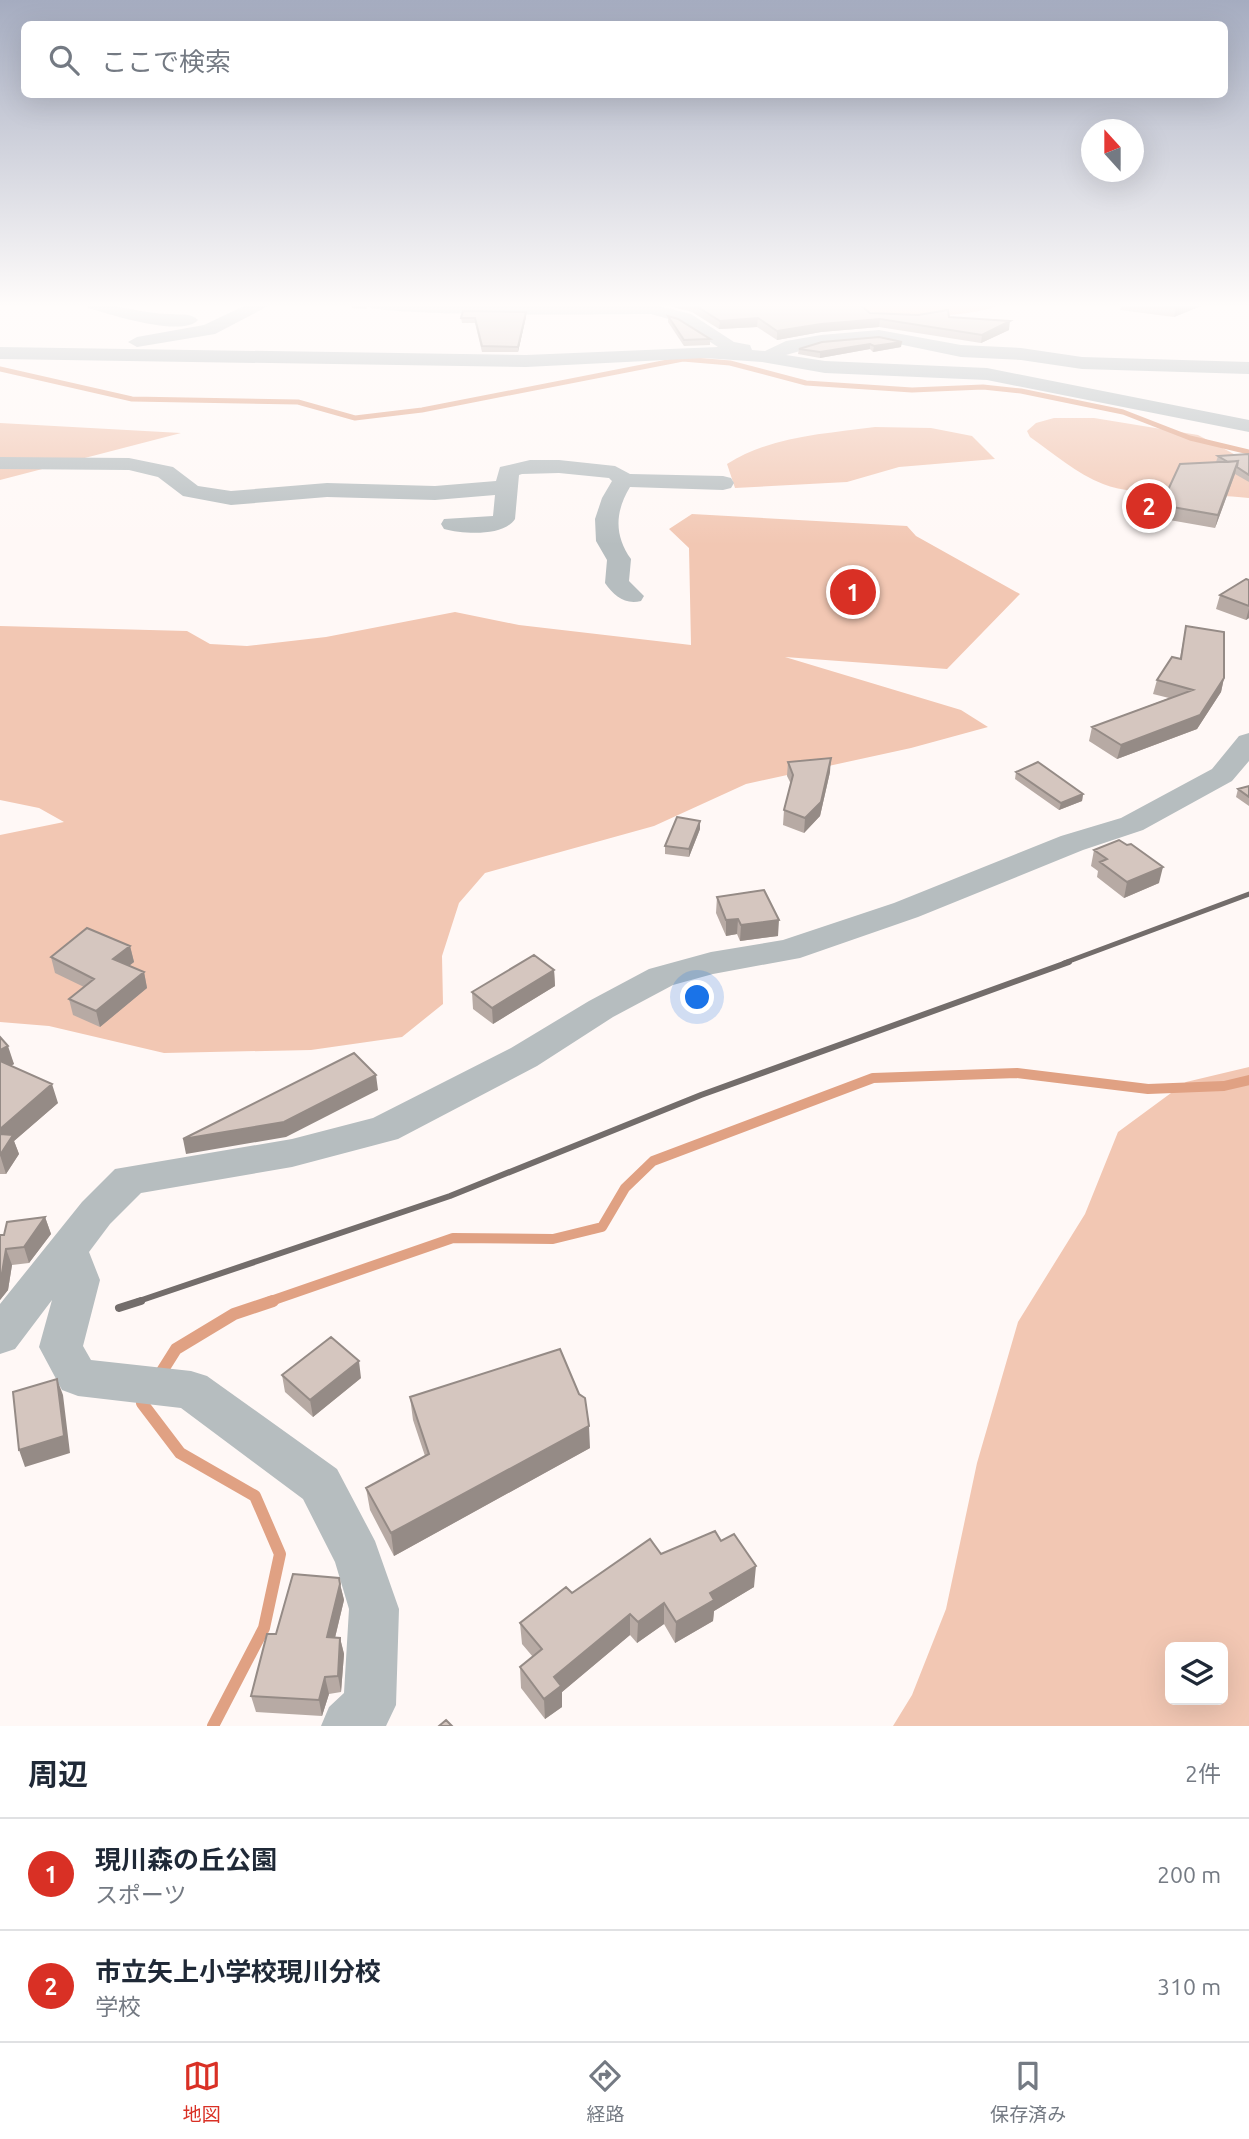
<!DOCTYPE html>
<html lang="ja">
<head>
<meta charset="utf-8">
<style>
	:root { --surface:#fff; --page:#f2f2f3; --text:#1f2937; --muted:#747a83; --line:#e0e1e3; --accent:#d93025 }
	body { margin:0; font-family:Ubuntu,"Noto Sans JP",sans-serif; background:var(--page); color:var(--text) }
	.controls { position:absolute; right:21px; bottom:21px; display:grid; overflow:hidden; border-radius:10px; box-shadow:0 7px 28px #0002 }
	.controls button { width:63px; height:63px; display:grid; place-items:center; padding:0; border:0; border-bottom:2px solid var(--line); background:var(--surface); color:var(--text); font:35px sans-serif }
	.compass { position:absolute; left:1081px; top:119px; width:63px; height:63px; border-radius:50%; background:var(--surface); box-shadow:0 7px 28px #0002; rotate:339deg }
	.you { position:absolute; left:698px; top:998px; width:24px; height:24px; margin:-18px; border:5px solid #fff; border-radius:50%; background:#1a73e8; box-shadow:0 0 0 10px #1a73e833 }
	.badge { display:grid; place-items:center; width:46px; height:46px; border-radius:50%; background:var(--accent); color:#fff; font-size:23px; font-weight:700 }
	.pin { position:absolute; translate:-50% -50%; border:4px solid #fff; box-shadow:0 2px 7px #0006 }
	.list { margin:0; padding:0; list-style:none }
	h2 { display:flex; justify-content:space-between; align-items:center; height:91px; margin:0; padding:0 28px; font-size:30px }
	h2 small { font-size:23px; font-weight:400; color:var(--muted) }
	.list li { display:grid; grid-template-columns:46px 1fr auto; gap:21px; align-items:center; box-sizing:border-box; height:112px; padding:0 28px; border-top:2px solid var(--line) }
	.list b { display:block; font-size:26px; white-space:nowrap }
	.list p { margin:0; font-size:23px; white-space:nowrap; color:var(--muted) }
	.list em { font-size:23px; font-style:normal; color:var(--muted) }
	.icon { flex:none; width:38px; height:38px; fill:none; stroke:currentColor; stroke-width:2; stroke-linecap:round; stroke-linejoin:round }
	.map { position:relative; flex:none; width:1249px; height:1726px; overflow:hidden }
	.search { position:absolute; background:var(--surface); box-shadow:0 7px 28px #0002; left:21px; right:21px; top:21px; height:77px; display:flex; align-items:center; gap:18px; box-sizing:border-box; padding:0 24px; border-radius:10px; color:var(--muted); font-size:26px }
	.sheet { height:315px; background:var(--surface) }
	nav { display:flex; justify-content:space-around; align-items:center; box-sizing:border-box; height:98px; border-top:2px solid var(--line); background:var(--surface); font-size:19px; color:var(--muted) }
	nav a { display:grid; justify-items:center; gap:4px }
	nav .on { color:var(--accent) }
	.map>svg:first-child { display:block }
	.green { fill:#f2c7b3; fill-rule:evenodd }
	.lines { fill:none; stroke-linecap:round; stroke-linejoin:round }
	.stream-far2 { stroke:#e0a183; stroke-width:5 }
	.stream-far1 { stroke:#e0a183; stroke-width:10 }
	.stream { stroke:#e0a183; stroke-width:12 }
	.street { fill:#b6bdbf; fill-rule:evenodd }
	.rail-far2 { stroke:#736d6b; stroke-width:5 }
	.rail-far1 { stroke:#736d6b; stroke-width:6 }
	.rail { stroke:#736d6b; stroke-width:8 }
	.wall { fill:#b7aaa4 }
	.shaded-wall { fill:#958b86 }
	.building { fill:#d5c6bf; stroke:#958b86; stroke-width:2 }
</style>
</head>
<body>
<div class="map">
<svg width="1249" height="1726" viewBox="0 0 1249 1726">
	<rect width="100%" height="100%" fill="#fff8f6"/>
	<path class="green" d="M 830,304 L 1003,304 C 954,323 881,316 830,304 Z
		M 1054,418 L 1094,418 L 1198,435 L 1249,462 L 1249,498 C 1208,493 1139,498 1103,484 C 1077,474 1053,453 1030,437 L 1027,431 L 1036,423 Z
		M 0,423 L 181,433 L 0,480 Z
		M 875,427 L 931,428 L 972,436 L 995,459 L 899,467 L 847,482 L 735,488 L 727,464 C 771,436 824,434 875,427 Z
		M 692,514 L 907,526 L 916,536 L 1020,594 L 947,669 L 785,657 L 961,710 L 988,727 L 911,748 L 746,784 L 654,826 L 485,873 L 459,903 L 442,956 L 443,1004 L 402,1037 L 311,1050 L 164,1053 L 49,1026 L 0,1022 L 0,835 L 64,822 L 39,808 L 0,800 L 0,626 L 187,631 L 210,644 L 247,646 L 326,637 L 455,612 L 519,625 L 691,645 L 689,548 L 669,529 Z
		M 1249,1067 L 1249,1726 L 893,1726 L 912,1695 L 946,1609 L 977,1463 L 1018,1322 L 1085,1214 L 1118,1132 L 1186,1082 ZM 1170,1647 L 1223,1647 L 1223,1700 L 1170,1700 Z"/>
	<g class="lines">
		<path class="stream-far2" d="M 0,369 L 132,399 L 298,402 L 355,418 L 422,410 L 683,359 L 730,363 L 806,383 L 912,390 L 983,387 L 1021,391 L 1123,412 L 1190,438 L 1249,452"/>
		<path class="stream-far1" d="M 268,1302 L 453,1238 L 553,1239 L 602,1227 L 625,1188 L 653,1161 L 873,1078 L 1017,1073 L 1148,1089 L 1224,1086 L 1249,1080"/>
		<path class="stream" d="M 159,1376 L 176,1349 L 234,1314 L 273,1301
			M 146,1396 L 142,1403 L 180,1453 L 255,1496 L 280,1554 L 264,1628 L 213,1726"/>
		<path class="street" d="M 85,304 C 115,303 142,314 172,314 C 182,315 191,313 198,320 C 182,338 109,314 88,308 Z
			M 248,304 L 272,304 L 215,334 L 137,347 L 128,342 L 137,337 L 204,325 Z
			M 360,304 L 651,304 L 691,314 L 734,342 L 750,345 L 752,350 L 765,351 L 786,341 L 821,335 L 879,330 L 961,345 L 1021,348 L 1082,357 L 1249,362 L 1249,374 L 1082,369 L 1021,360 L 961,357 L 879,340 L 821,345 L 786,355 L 825,361 L 987,368 L 1249,420 L 1249,432 L 987,380 L 825,373 L 762,362 L 705,358 L 526,367 L 0,359 L 0,347 L 526,355 L 718,347 L 679,322 L 651,314 C 615,314 372,318 360,304 Z
			M 0,457 L 129,458 L 173,467 L 198,486 L 231,491 L 327,483 L 435,486 L 496,481 L 500,467 L 530,460 L 559,460 L 615,466 L 630,474 L 723,476 L 731,478 L 734,483 L 731,488 L 723,490 L 630,487 C 615,512 614,535 631,559 L 629,581 L 644,596 L 641,601 C 625,605 614,596 605,583 L 607,560 L 596,541 L 595,519 L 602,498 L 612,481 L 609,478 L 559,473 L 522,474 L 519,475 L 515,519 C 503,537 463,534 444,529 L 441,524 L 444,519 L 493,516 L 495,495 L 435,500 L 327,497 L 231,505 L 183,496 L 158,477 L 129,470 L 0,469 Z
			M 1249,733 L 1249,761 L 1232,781 L 1143,830 L 1083,850 L 918,917 L 800,958 L 713,974 L 673,985 L 613,1017 L 537,1066 L 398,1139 L 292,1167 L 141,1193 L 110,1224 L 89,1252 L 100,1280 L 83,1346 L 91,1360 L 191,1371 L 207,1376 L 337,1469 L 375,1541 L 399,1609 L 396,1705 L 386,1726 L 321,1726 L 329,1707 L 344,1693 L 349,1609 L 335,1562 L 303,1499 L 181,1408 L 78,1396 L 62,1390 L 39,1347 L 52,1300 L 15,1349 L 0,1354 L 0,1304 L 82,1202 L 115,1169 L 292,1139 L 373,1118 L 511,1048 L 589,1001 L 649,969 L 711,952 L 783,940 L 894,903 L 1061,836 L 1121,818 L 1212,769 L 1239,736 Z"/>
		<path class="rail-far2" d="M 1064,963 L 1249,894"/>
		<path class="rail-far1" d="M 136,1302 L 450,1196 L 701,1095 L 1069,962"/>
		<path class="rail" d="M 119,1308 L 141,1301"/>
	</g>
	<path class="wall" d="M 352,304 L 366,304 L 367,309 L 352,308 Z
		M 661,304 L 859,304 L 870,313 L 949,317 L 1009,330 L 981,343 L 879,327 L 821,332 L 777,340 L 757,327 L 719,329 L 692,312 Z
		M 1121,304 L 1206,304 L 1174,317 L 1120,310 Z
		M 668,316 L 710,339 L 710,345 L 684,346 L 668,322 Z
		M 526,317 L 518,352 L 482,352 L 475,323 L 462,323 L 461,318 Z
		M 879,337 L 901,347 L 873,352 L 870,349 L 820,358 L 798,354 L 799,349 Z
		M 1249,454 L 1249,482 L 1235,474 L 1215,528 L 1158,518 L 1161,505 L 1216,462 L 1218,456 Z
		M 1249,580 L 1249,618 L 1246,620 L 1216,609 L 1220,595 Z
		M 1186,626 L 1224,678 L 1221,692 L 1197,729 L 1117,759 L 1089,741 L 1092,727 L 1169,698 L 1153,694 L 1157,680 L 1180,658 Z
		M 788,762 L 830,772 L 820,816 L 804,833 L 783,825 L 784,810 L 791,784 L 787,776 Z
		M 1016,772 L 1083,794 L 1082,801 L 1059,810 L 1015,779 Z
		M 1249,786 L 1249,806 L 1236,797 L 1238,789 Z
		M 700,829 L 689,857 L 665,854 L 665,846 Z
		M 1094,850 L 1159,883 L 1124,898 L 1097,877 L 1098,871 L 1091,866 Z
		M 717,897 L 778,936 L 740,941 L 737,934 L 726,936 L 716,913 Z
		M 130,946 L 134,962 L 129,966 L 144,972 L 147,988 L 100,1027 L 73,1015 L 69,999 L 84,987 L 55,973 L 51,957 Z
		M 554,970 L 555,986 L 493,1024 L 473,1009 L 472,992 Z
		M 0,1037 L 14,1064 L 11,1066 L 58,1103 L 14,1141 L 19,1154 L 6,1174 L 0,1174 Z
		M 45,1217 L 51,1234 L 29,1263 L 12,1265 L 8,1290 L 0,1300 L 0,1235 L 4,1235 Z
		M 282,1375 L 361,1378 L 313,1417 L 285,1392 Z
		M 410,1397 L 590,1448 L 394,1556 L 370,1510 L 366,1488 L 425,1456 L 413,1420 Z
		M 721,1541 L 754,1587 L 714,1611 L 713,1621 L 675,1643 L 664,1624 L 637,1643 L 630,1635 L 562,1692 L 562,1707 L 545,1719 L 521,1688 L 520,1667 L 533,1657 L 522,1644 L 520,1623 L 661,1554 Z
		M 340,1584 L 344,1600 L 335,1638 L 340,1638 L 344,1654 L 341,1692 L 329,1694 L 322,1716 L 256,1712 L 251,1696 L 276,1634 Z"/>
	<path class="shaded-wall" d="M 1185,304 L 1206,304 L 1174,317 L 1176,307 Z
		M 526,312 L 526,317 L 518,352 L 518,347 Z
		M 758,318 L 757,327 L 719,329 L 720,321 Z
		M 880,319 L 879,327 L 821,332 L 777,340 L 777,331 L 821,324 Z
		M 1010,321 L 1009,330 L 981,343 L 982,335 Z
		M 902,342 L 901,347 L 873,352 L 874,346 Z
		M 870,344 L 870,349 L 820,358 L 820,352 Z
		M 1238,461 L 1235,474 L 1215,528 L 1218,515 Z
		M 1249,608 L 1249,618 L 1246,620 Z
		M 1224,678 L 1221,692 L 1197,729 L 1117,759 L 1121,745 Z
		M 831,758 L 830,772 L 820,816 L 804,833 L 805,818 Z
		M 1083,794 L 1082,801 L 1059,810 L 1061,803 Z
		M 700,821 L 700,829 L 689,857 L 689,849 Z
		M 1163,867 L 1159,883 L 1124,898 L 1127,882 Z
		M 738,919 L 737,934 L 726,936 L 726,920 Z
		M 779,920 L 778,936 L 740,941 L 741,925 Z
		M 130,946 L 134,962 L 117,975 L 113,959 Z
		M 554,970 L 555,986 L 493,1024 L 492,1008 Z
		M 144,972 L 147,988 L 100,1027 L 96,1011 Z
		M 8,1046 L 14,1064 L 0,1072 L 0,1050 Z
		M 376,1075 L 378,1090 L 286,1137 L 186,1154 L 183,1139 Z
		M 52,1084 L 58,1103 L 14,1141 L 19,1154 L 6,1174 L 0,1155 L 0,1129 Z
		M 45,1217 L 51,1234 L 29,1263 L 24,1247 Z
		M 6,1249 L 12,1265 L 8,1290 L 0,1300 L 0,1276 Z
		M 359,1361 L 361,1378 L 313,1417 L 310,1400 Z
		M 57,1379 L 63,1395 L 70,1453 L 25,1467 L 19,1450 Z
		M 589,1426 L 590,1448 L 394,1556 L 391,1533 Z
		M 756,1566 L 754,1587 L 714,1611 L 713,1621 L 675,1643 L 676,1622 L 710,1593 Z
		M 340,1584 L 344,1600 L 331,1654 L 327,1637 Z
		M 664,1603 L 664,1624 L 637,1643 L 638,1622 Z
		M 630,1614 L 630,1635 L 562,1692 L 562,1707 L 545,1719 L 544,1699 L 554,1677 Z
		M 340,1638 L 344,1654 L 341,1692 L 338,1676 Z
		M 325,1677 L 329,1694 L 322,1716 L 319,1700 Z"/>
	<path class="building" d="M 693,304 L 859,304 L 870,313 L 918,315 L 948,310 L 949,317 L 1010,321 L 982,335 L 880,319 L 821,324 L 777,331 L 758,318 L 720,321 Z
		M 1151,304 L 1185,304 L 1176,307 Z
		M 463,311 L 526,312 L 518,347 L 482,346 L 475,318 L 461,318 Z
		M 668,316 L 678,319 L 710,339 L 684,340 Z
		M 879,337 L 902,342 L 874,346 L 870,344 L 820,352 L 799,349 L 822,342 Z
		M 1249,454 L 1249,475 L 1237,467 L 1238,461 L 1228,462 L 1218,456 Z
		M 1238,461 L 1218,515 L 1161,505 L 1180,464 Z
		M 1246,579 L 1249,580 L 1249,606 L 1220,595 Z
		M 1186,626 L 1224,632 L 1224,678 L 1200,715 L 1121,745 L 1092,727 L 1193,690 L 1157,680 L 1172,657 L 1181,659 Z
		M 831,758 L 821,802 L 805,818 L 784,810 L 793,775 L 788,762 Z
		M 1038,762 L 1083,794 L 1061,803 L 1016,772 Z
		M 1249,786 L 1249,797 L 1238,789 Z
		M 677,817 L 700,821 L 689,849 L 665,846 Z
		M 1119,840 L 1127,845 L 1131,844 L 1163,867 L 1127,882 L 1100,862 L 1107,859 L 1094,850 Z
		M 764,890 L 779,920 L 741,925 L 738,919 L 726,920 L 717,897 Z
		M 87,928 L 130,946 L 113,959 L 144,972 L 96,1011 L 69,999 L 94,979 L 51,957 Z
		M 534,955 L 554,970 L 492,1008 L 472,992 Z
		M 0,1037 L 8,1046 L 0,1050 Z
		M 354,1053 L 376,1075 L 284,1122 L 183,1139 Z
		M 0,1061 L 52,1084 L 0,1129 Z
		M 0,1134 L 13,1135 L 0,1155 Z
		M 45,1217 L 24,1247 L 6,1249 L 2,1273 L 0,1276 L 0,1235 L 4,1235 L 7,1222 Z
		M 331,1337 L 359,1361 L 310,1400 L 282,1375 Z
		M 560,1349 L 579,1394 L 585,1398 L 589,1426 L 391,1533 L 366,1488 L 429,1454 L 410,1397 Z
		M 57,1379 L 64,1436 L 19,1450 L 13,1392 Z
		M 715,1531 L 721,1541 L 734,1534 L 756,1566 L 710,1593 L 714,1600 L 676,1622 L 664,1603 L 638,1622 L 630,1614 L 554,1677 L 561,1686 L 544,1699 L 520,1667 L 542,1649 L 520,1623 L 566,1587 L 572,1593 L 650,1539 L 661,1554 Z
		M 293,1574 L 339,1578 L 340,1584 L 327,1637 L 340,1638 L 338,1676 L 325,1677 L 319,1700 L 251,1696 L 267,1634 L 276,1634 Z
		M 446,1720 L 452,1726 L 439,1726 Z"/>
	<linearGradient id="sky" x2="0" y2="1"><stop stop-color="#a5acc0"/><stop offset="0.56" stop-color="#fffcfb"/><stop offset="1" stop-color="#fffcfb" stop-opacity="0"/></linearGradient>
	<rect width="1249" height="545" fill="url(#sky)"/>
</svg>
<div class="controls">
<button><svg class="icon" aria-label="layers" viewBox="0 0 24 24"><path d="M12 4l9 5-9 5-9-5zM3 14l9 5 9-5"/></svg></button>
</div>
<svg class="compass" viewBox="-18 -18 36 36"><path d="M0-13l5 13h-10z" fill="#e53935"/><path d="M0 13l5-13h-10z" fill="#747a83"/></svg>
<div class="you"></div>
<div class="pin badge" style="left:853px;top:592px">1</div>
<div class="pin badge" style="left:1149px;top:506px">2</div>
<div class="search"><svg class="icon" aria-label="search" viewBox="0 0 24 24"><circle cx="10" cy="10" r="6"/><path d="M15 15l6 6"/></svg>ここで検索</div>
</div>
<section class="sheet">
<h2>周辺<small>2件</small></h2>
<ul class="list">
<li><span class="badge">1</span><div><b>現川森の丘公園</b><p>スポーツ</p></div><em>200 m</em></li>
<li><span class="badge">2</span><div><b>市立矢上小学校現川分校</b><p>学校</p></div><em>310 m</em></li>
</ul>
</section>
<nav>
<a class="on"><svg class="icon" aria-label="map" viewBox="0 0 24 24"><path d="M3 6l6-2 6 2 6-2v14l-6 2-6-2-6 2zM9 4v14M15 6v14"/></svg>地図</a>
<a><svg class="icon" aria-label="directions" viewBox="0 0 24 24"><path d="M12 3l9 9-9 9-9-9zM9 14v-3h6M13 9l2 2-2 2"/></svg>経路</a>
<a><svg class="icon" aria-label="saved" viewBox="0 0 24 24"><path d="M7 4h10v16l-5-4-5 4z"/></svg>保存済み</a>
</nav>
</body>
</html>
